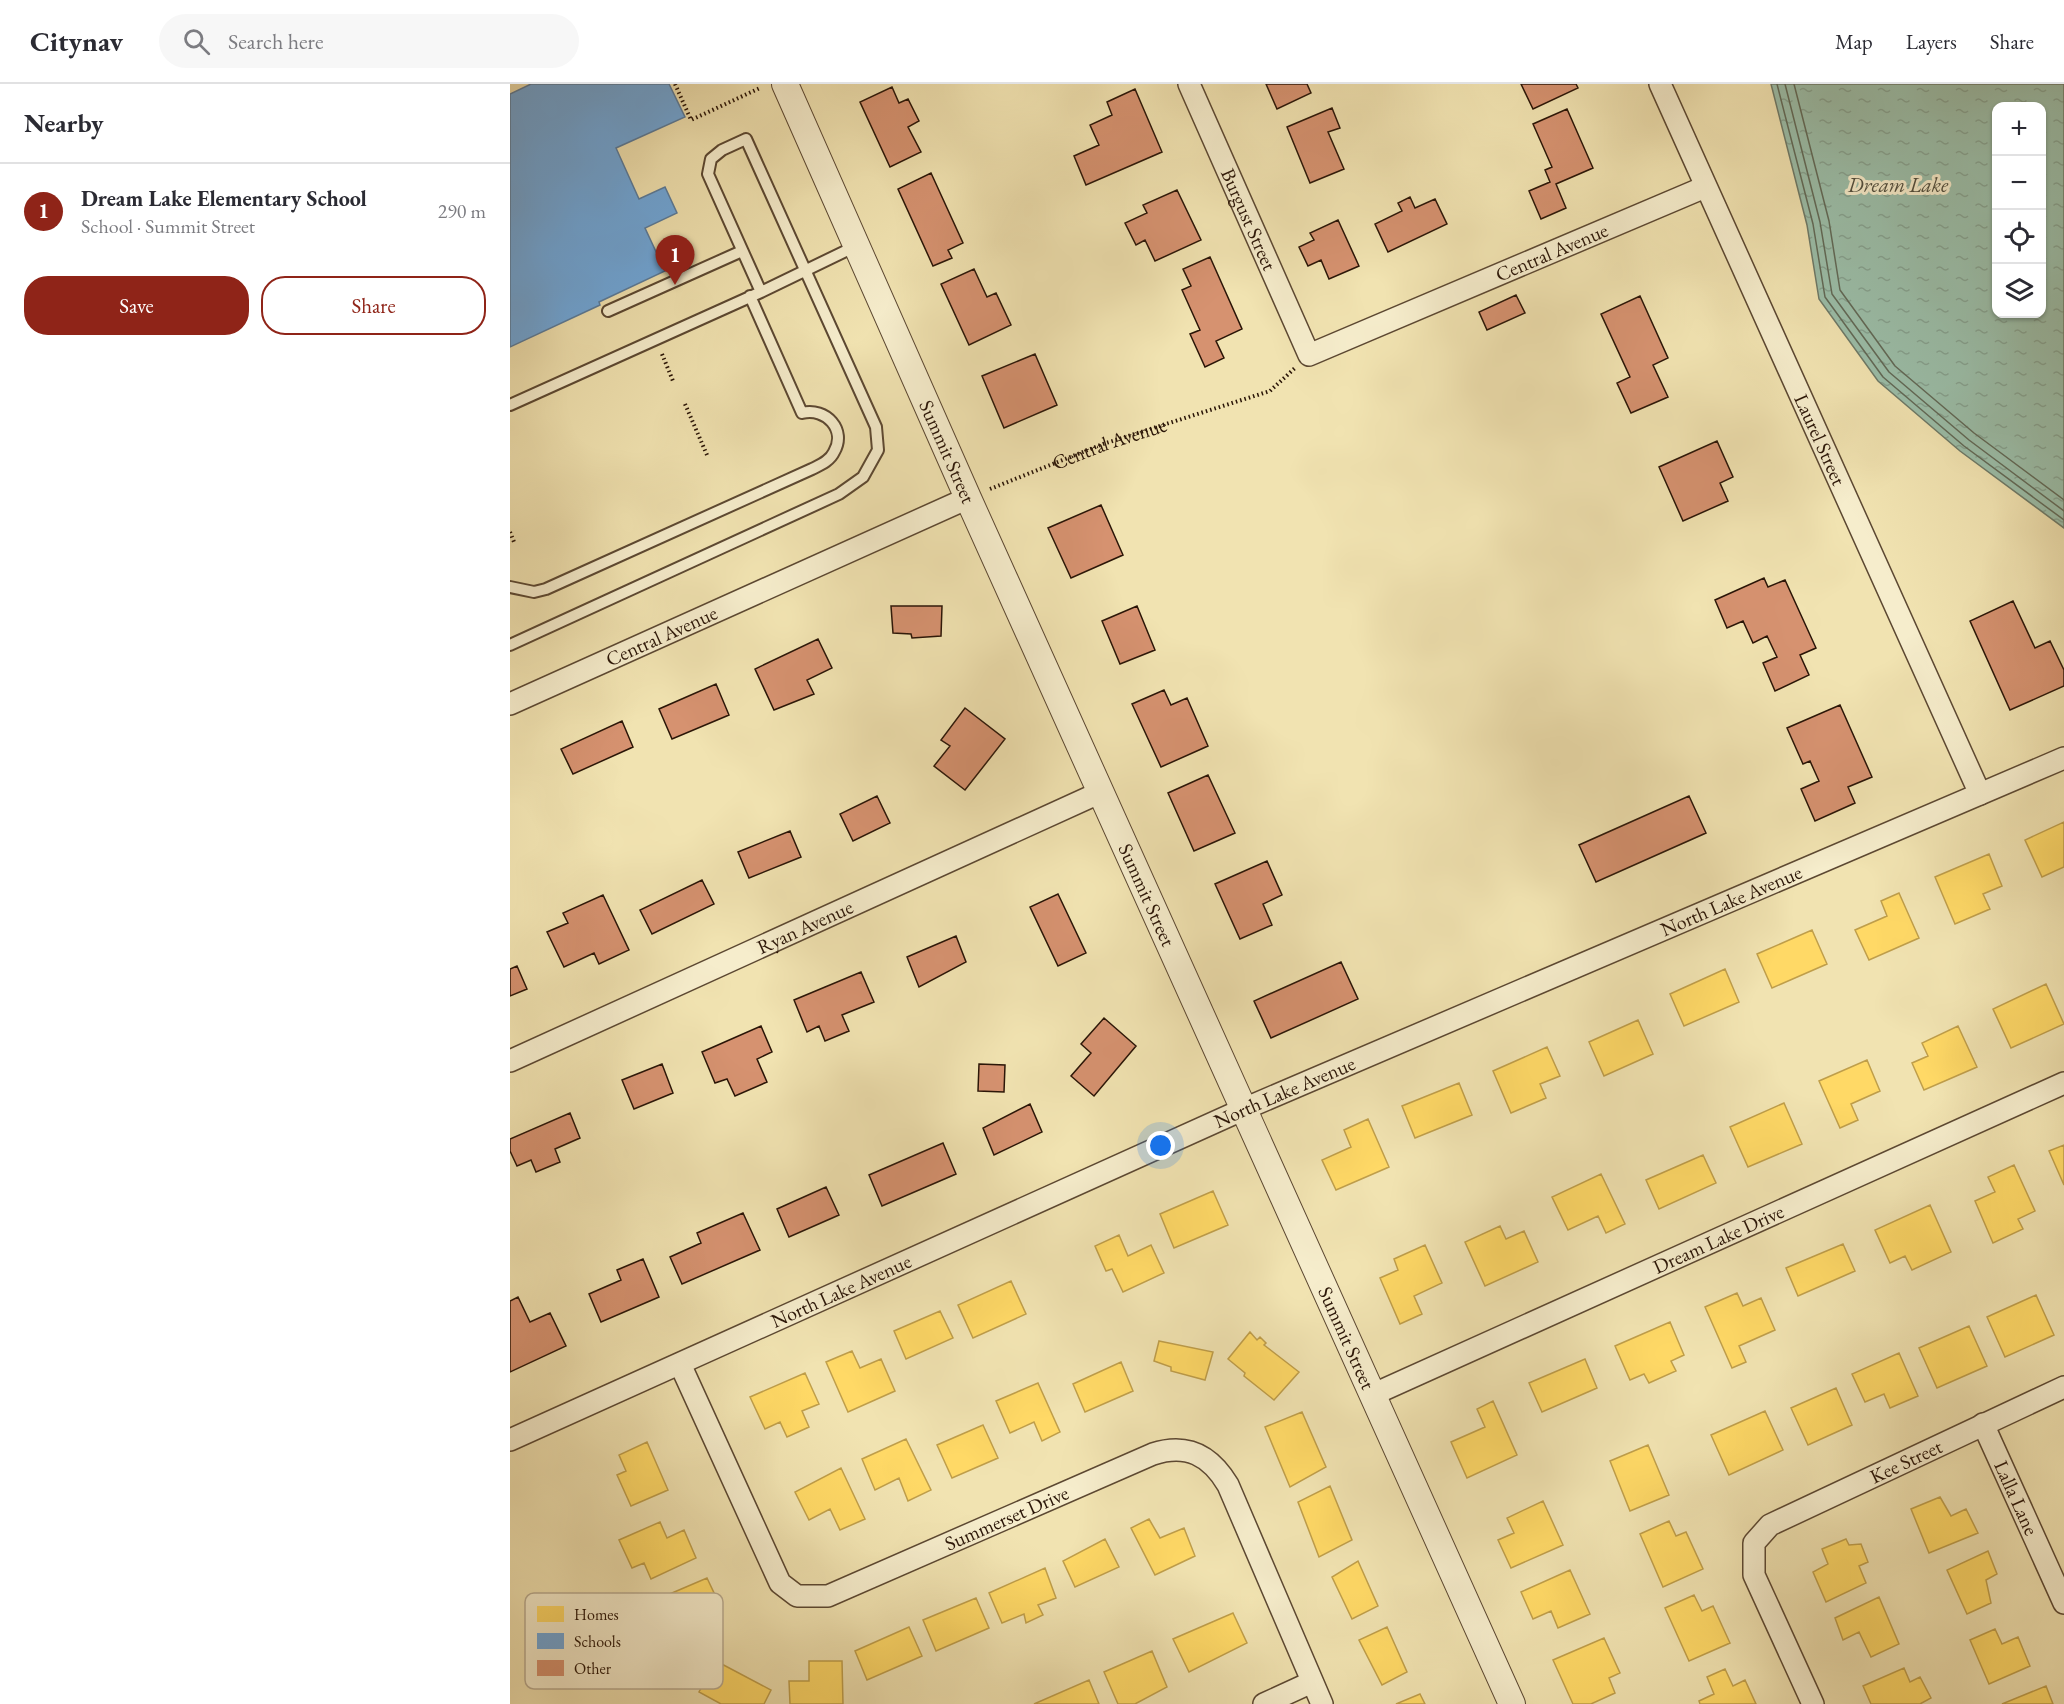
<!DOCTYPE html>
<html lang="en">
<head>
<meta charset="utf-8">
<style>
	:root { --surface:#fff; --page:#f7f7f7; --text:#2b2b33; --muted:#7c7c81; --line:#e1e1e2; --accent:#8f2418 }
	body { margin:0; font-family:"EB Garamond",serif; background:var(--page); color:var(--text) }
	.controls { position:absolute; right:18px; top:18px; display:grid; overflow:hidden; border-radius:12px; box-shadow:0 2px 4px #0004 }
	.controls button { width:54px; height:54px; display:grid; place-items:center; padding:0; border:0; border-bottom:2px solid var(--line); background:var(--surface); color:var(--text); font:30px sans-serif }
	.you { position:absolute; left:651px; top:1062px; width:21px; height:21px; margin:-15px; border:4px solid #fff; border-radius:50%; background:#1a73e8; box-shadow:0 0 0 9px #1a73e833 }
	.badge { display:grid; place-items:center; width:39px; height:39px; border-radius:50%; background:var(--accent); color:#fff; font-size:20px; font-weight:700 }
	.pin { position:absolute; translate:-50% -50px; filter:drop-shadow(0 2px 3px #0008) }
	.pin::after { content:''; position:absolute; top:32px; width:21px; height:18px; background:inherit; clip-path:polygon(0 0,100% 0,50% 100%) }
	.list { margin:0; padding:0; list-style:none }
	h2 { display:flex; justify-content:space-between; align-items:center; height:78px; margin:0; padding:0 24px; font-size:26px }
	h2 small { font-size:20px; font-weight:400; color:var(--muted) }
	.list li { display:grid; grid-template-columns:39px 1fr auto; gap:18px; align-items:center; box-sizing:border-box; height:96px; padding:0 24px; border-top:2px solid var(--line) }
	.list b { display:block; font-size:22px; white-space:nowrap }
	.list p { margin:0; font-size:20px; white-space:nowrap; color:var(--muted) }
	.list em { font-size:20px; font-style:normal; color:var(--muted) }
	.actions { display:flex; gap:12px; padding:18px 24px }
	.actions a { flex:1; padding:14px 0; border:2px solid var(--accent); border-radius:24px; text-align:center; font-size:21px; color:var(--accent) }
	.actions .main { background:var(--accent); color:#fff }
	.icon { flex:none; width:33px; height:33px; fill:none; stroke:currentColor; stroke-width:2; stroke-linecap:round; stroke-linejoin:round }
	.map { position:relative; flex:none; width:1554px; height:1620px; overflow:hidden }
	header { display:flex; align-items:center; gap:36px; box-sizing:border-box; height:84px; padding:0 30px; background:var(--surface); border-bottom:2px solid var(--line) }
	header strong { font-size:28px }
	nav { display:flex; gap:33px; margin-inline-start:auto; font-size:21px }
	.search { width:420px; height:54px; background:var(--page); display:flex; align-items:center; gap:15px; box-sizing:border-box; padding:0 21px; border-radius:33px; color:var(--muted); font-size:22px }
	main { display:flex }
	aside { flex:1; background:var(--surface) }
	.map>svg:first-child { display:block }
	.water { fill:url(#water-ripples); stroke:#6e7a68; stroke-width:1.5; fill-rule:evenodd }
	.homes { fill:#ffd966; stroke:#bf9e4a; stroke-width:1.5 }
	.schools { fill:#6fa8dc; stroke:#5a7c9c; stroke-width:1.5 }
	.lines { fill:none; stroke-linecap:round; stroke-linejoin:round }
	.shore { stroke:#626a58; stroke-width:1.5 }
	.building { fill:#d69270; stroke:#2a1507; stroke-width:1.5 }
	.service-casing { stroke:#5c4832; stroke-width:14 }
	.minor-casing { stroke:#5c4832; stroke-width:24 }
	.tertiary-casing { stroke:#5c4832; stroke-width:28 }
	.path { stroke:#2a1507; stroke-width:4; stroke-dasharray:1.5 3; stroke-linecap:butt }
	.service { stroke:#f6edcc; stroke-width:10 }
	.minor { stroke:#f6edcc; stroke-width:21 }
	.tertiary { stroke:#f6edcc; stroke-width:26 }
	.labels { text-anchor:middle; dominant-baseline:central; stroke-width:6; stroke-linejoin:round; paint-order:stroke }
	.street-label { font-size:20px; fill:#2a1507; stroke:#f6edcc }
	.water-label { font-size:21px; font-style:italic; fill:#525040; stroke:#f6edcc }
	.key { fill:#f6edcc; stroke:#b9ac91; stroke-width:1.5 }
	.key-label { font-size:16px; fill:#2a1507 }
</style>
</head>
<body>
<header>
<strong>Citynav</strong>
<div class="search"><svg class="icon" aria-label="search" viewBox="0 0 24 24"><circle cx="10" cy="10" r="6"/><path d="M15 15l6 6"/></svg>Search here</div>
<nav><a>Map</a><a>Layers</a><a>Share</a></nav>
</header>
<main>
<aside>
<h2>Nearby<small></small></h2>
<ul class="list">
<li><span class="badge">1</span><div><b>Dream Lake Elementary School</b><p>School · Summit Street</p></div><em>290 m</em></li>
</ul>
<div class="actions"><a class="main">Save</a><a>Share</a></div>
</aside>
<div class="map">
<svg width="1554" height="1620" viewBox="0 0 1554 1620">
	<defs>
		<pattern id="water-ripples" width="26" height="14" patternUnits="userSpaceOnUse" patternTransform="scale(1.5)"><rect width="26" height="14" fill="#9bbea9"/><path d="M2 4q2-2 4 0t4 0M15 11q2-2 4 0t4 0" fill="none" stroke="#86a290"/></pattern>
	</defs>
	<rect width="100%" height="100%" fill="#f1e3b1"/>
	<filter id="stains"><feTurbulence type="fractalNoise" baseFrequency=".00333" numOctaves="4"/><feColorMatrix values="0 0 0 0 .2 0 0 0 0 .09 0 0 0 0 .02 0 0 0 .5 -.17"/></filter>
	<radialGradient id="worn" r=".72"><stop offset=".6" stop-color="#630" stop-opacity="0"/><stop offset="1" stop-color="#630" stop-opacity=".3"/></radialGradient>
	<path class="water" d="M 1261,0 L 1554,0 L 1554,444 L 1450,367 L 1368,297 L 1309,215 L 1297,141 ZM 1486,22 L 1532,22 L 1532,230 L 1486,230 Z"/>
	<path class="homes" d="M 1554,738 L 1554,783 L 1532,793 L 1515,756 Z
		M 1479,770 L 1492,802 L 1473,810 L 1480,825 L 1445,840 L 1425,793 Z
		M 1389,809 L 1409,854 L 1359,876 L 1345,846 L 1377,832 L 1371,817 Z
		M 1302,846 L 1317,880 L 1262,904 L 1247,870 Z
		M 1215,885 L 1229,918 L 1174,942 L 1160,910 Z
		M 1536,900 L 1554,940 L 1501,964 L 1483,925 Z
		M 1128,936 L 1143,970 L 1094,992 L 1079,958 Z
		M 1448,942 L 1467,983 L 1414,1006 L 1402,979 L 1418,972 L 1412,959 Z
		M 1037,963 L 1050,992 L 1030,1000 L 1036,1014 L 1001,1029 L 983,987 Z
		M 1357,976 L 1370,1007 L 1341,1020 L 1348,1036 L 1330,1044 L 1309,997 Z
		M 949,999 L 962,1031 L 905,1054 L 892,1022 Z
		M 1274,1019 L 1292,1060 L 1238,1083 L 1220,1043 Z
		M 858,1035 L 879,1083 L 826,1106 L 812,1076 L 841,1063 L 834,1046 Z
		M 1554,1061 L 1554,1101 L 1539,1067 Z
		M 1193,1071 L 1206,1099 L 1149,1125 L 1136,1096 Z
		M 1504,1081 L 1525,1127 L 1508,1135 L 1513,1145 L 1483,1159 L 1465,1117 L 1485,1108 L 1478,1093 Z
		M 1091,1090 L 1115,1140 L 1096,1149 L 1088,1132 L 1058,1146 L 1042,1113 Z
		M 703,1107 L 718,1141 L 664,1164 L 650,1130 Z
		M 1420,1121 L 1441,1168 L 1402,1186 L 1395,1172 L 1380,1179 L 1365,1146 Z
		M 990,1142 L 996,1155 L 1014,1147 L 1028,1178 L 975,1202 L 955,1158 Z
		M 609,1151 L 618,1172 L 641,1161 L 654,1189 L 613,1208 L 602,1185 L 596,1187 L 585,1162 Z
		M 1333,1160 L 1345,1187 L 1288,1212 L 1276,1184 Z
		M 915,1161 L 932,1199 L 904,1212 L 912,1230 L 890,1240 L 870,1194 L 888,1186 L 884,1175 Z
		M 501,1197 L 516,1230 L 463,1254 L 448,1221 Z
		M 1227,1209 L 1233,1222 L 1251,1214 L 1265,1246 L 1229,1262 L 1236,1278 L 1222,1284 L 1195,1223 Z
		M 1526,1211 L 1544,1251 L 1495,1273 L 1477,1233 Z
		M 430,1227 L 443,1254 L 396,1275 L 384,1247 Z
		M 1160,1238 L 1174,1271 L 1161,1277 L 1166,1287 L 1139,1299 L 1134,1290 L 1120,1296 L 1105,1262 Z
		M 1459,1242 L 1477,1282 L 1427,1304 L 1409,1264 Z
		M 740,1248 L 747,1256 L 750,1253 L 756,1259 L 754,1261 L 789,1288 L 764,1316 L 734,1292 L 735,1289 L 718,1275 Z
		M 649,1257 L 703,1268 L 695,1296 L 661,1287 L 661,1283 L 644,1277 Z
		M 342,1267 L 350,1284 L 371,1275 L 385,1307 L 338,1328 L 316,1278 Z
		M 1389,1269 L 1408,1312 L 1380,1324 L 1374,1310 L 1355,1318 L 1342,1290 Z
		M 1075,1275 L 1087,1304 L 1032,1328 L 1019,1299 Z
		M 611,1278 L 623,1307 L 575,1328 L 563,1300 Z
		M 295,1289 L 309,1320 L 292,1327 L 299,1343 L 277,1353 L 270,1338 L 255,1345 L 240,1313 Z
		M 528,1299 L 550,1348 L 532,1357 L 524,1338 L 500,1349 L 486,1317 Z
		M 1326,1304 L 1342,1341 L 1298,1361 L 1281,1324 Z
		M 983,1317 L 1007,1371 L 957,1394 L 941,1358 L 975,1343 L 967,1325 Z
		M 1255,1327 L 1273,1366 L 1219,1391 L 1201,1351 Z
		M 792,1328 L 816,1383 L 780,1403 L 755,1343 Z
		M 473,1341 L 488,1374 L 442,1394 L 427,1361 Z
		M 396,1355 L 421,1406 L 398,1417 L 389,1394 L 365,1406 L 352,1375 Z
		M 137,1358 L 158,1406 L 121,1422 L 107,1391 L 116,1387 L 109,1371 Z
		M 1138,1361 L 1159,1411 L 1120,1427 L 1100,1377 Z
		M 331,1384 L 355,1435 L 330,1446 L 320,1425 L 299,1436 L 285,1408 Z
		M 820,1402 L 842,1456 L 809,1473 L 788,1418 Z
		M 1430,1413 L 1441,1432 L 1456,1425 L 1468,1449 L 1419,1469 L 1401,1425 Z
		M 1033,1417 L 1053,1461 L 1001,1484 L 988,1456 L 1004,1449 L 997,1434 Z
		M 639,1435 L 650,1454 L 674,1444 L 685,1472 L 645,1491 L 621,1444 Z
		M 1159,1437 L 1166,1452 L 1176,1448 L 1193,1485 L 1153,1503 L 1130,1450 Z
		M 150,1438 L 157,1454 L 174,1446 L 186,1474 L 141,1495 L 134,1479 L 122,1484 L 109,1456 Z
		M 595,1455 L 609,1483 L 565,1503 L 553,1477 Z
		M 1336,1455 L 1339,1461 L 1351,1460 L 1358,1478 L 1349,1482 L 1356,1499 L 1316,1518 L 1303,1488 L 1318,1480 L 1312,1465 Z
		M 1478,1467 L 1487,1490 L 1476,1496 L 1481,1519 L 1457,1530 L 1437,1486 Z
		M 848,1477 L 868,1522 L 842,1535 L 822,1493 Z
		M 535,1484 L 546,1514 L 528,1521 L 533,1531 L 516,1539 L 514,1530 L 492,1539 L 479,1509 Z
		M 1060,1486 L 1080,1530 L 1048,1544 L 1041,1527 L 1023,1535 L 1011,1508 Z
		M 197,1494 L 205,1511 L 187,1519 L 200,1549 L 169,1563 L 148,1515 Z
		M 1184,1511 L 1192,1527 L 1203,1522 L 1220,1559 L 1179,1577 L 1155,1524 Z
		M 1369,1513 L 1389,1560 L 1361,1573 L 1349,1548 L 1333,1556 L 1325,1534 Z
		M 466,1514 L 479,1544 L 426,1567 L 413,1536 Z
		M 723,1529 L 737,1559 L 679,1588 L 663,1555 Z
		M 399,1543 L 412,1572 L 357,1596 L 345,1567 Z
		M 877,1543 L 897,1588 L 872,1601 L 849,1556 Z
		M 1485,1545 L 1492,1560 L 1508,1553 L 1520,1582 L 1479,1600 L 1460,1556 Z
		M 1094,1554 L 1110,1589 L 1099,1594 L 1105,1609 L 1081,1620 L 1063,1620 L 1043,1576 Z
		M 642,1567 L 657,1603 L 625,1620 L 608,1620 L 594,1588 Z
		M 206,1577 L 261,1606 L 254,1620 L 211,1620 L 189,1608 Z
		M 299,1577 L 332,1577 L 333,1620 L 280,1620 L 279,1597 L 299,1597 Z
		M 1394,1584 L 1400,1598 L 1410,1593 L 1421,1614 L 1410,1620 L 1361,1620 L 1353,1602 Z
		M 1215,1585 L 1223,1602 L 1235,1596 L 1246,1620 L 1190,1620 L 1189,1617 L 1204,1610 L 1197,1593 Z
		M 579,1596 L 589,1620 L 524,1620 Z
		M 1536,1602 L 1543,1620 L 1492,1620 Z
		M 910,1610 L 915,1620 L 886,1620 Z"/>
	<path class="schools" d="M 21,0 L 159,0 L 175,33 L 106,64 L 129,115 L 155,103 L 167,129 L 135,144 L 155,187 L 89,218 L 90,221 L 0,263 L 0,10 Z"/>
	<g class="lines">
		<path class="shore" d="M 1267,0 L 1303,140 L 1315,213 L 1373,293 L 1454,362 L 1554,436
			M 1275,0 L 1310,138 L 1322,210 L 1379,288 L 1459,356 L 1554,427
			M 1284,0 L 1319,137 L 1330,206 L 1385,282 L 1464,349 L 1554,416"/>
	</g>
	<path class="building" d="M 756,0 L 797,0 L 801,9 L 767,25 Z
		M 1011,0 L 1066,0 L 1068,4 L 1023,25 Z
		M 382,3 L 389,19 L 398,15 L 409,37 L 398,43 L 411,68 L 380,83 L 350,18 Z
		M 625,5 L 652,68 L 576,101 L 564,72 L 589,61 L 580,41 L 602,31 L 597,18 Z
		M 822,24 L 830,44 L 818,48 L 834,85 L 800,99 L 777,43 Z
		M 1057,25 L 1083,84 L 1046,100 L 1056,124 L 1031,135 L 1019,107 L 1040,98 L 1035,86 L 1042,83 L 1023,40 Z
		M 421,89 L 453,159 L 438,166 L 442,174 L 423,182 L 388,105 Z
		M 667,106 L 691,156 L 645,177 L 635,156 L 626,161 L 615,139 L 637,129 L 633,121 Z
		M 900,113 L 905,124 L 925,115 L 937,140 L 878,168 L 865,140 L 892,127 L 888,119 Z
		M 828,136 L 849,182 L 819,195 L 811,176 L 798,182 L 789,163 L 804,156 L 800,149 Z
		M 700,173 L 732,245 L 706,257 L 714,274 L 695,283 L 680,250 L 690,246 L 672,206 L 681,202 L 673,185 Z
		M 464,185 L 477,213 L 486,209 L 501,241 L 459,261 L 431,200 Z
		M 1006,211 L 1015,229 L 977,246 L 969,228 Z
		M 1130,212 L 1158,274 L 1143,281 L 1158,313 L 1121,329 L 1107,299 L 1120,293 L 1091,230 Z
		M 525,270 L 547,321 L 494,344 L 472,292 Z
		M 1207,357 L 1223,393 L 1210,399 L 1218,417 L 1173,437 L 1149,383 Z
		M 591,421 L 613,471 L 561,494 L 538,444 Z
		M 1254,494 L 1258,503 L 1275,496 L 1306,564 L 1290,571 L 1299,591 L 1265,607 L 1253,579 L 1267,573 L 1257,552 L 1243,559 L 1233,537 L 1217,544 L 1205,516 Z
		M 1503,517 L 1525,564 L 1540,557 L 1554,586 L 1554,602 L 1500,626 L 1460,537 Z
		M 381,522 L 432,522 L 431,552 L 402,554 L 401,550 L 383,549 Z
		M 627,522 L 645,566 L 610,580 L 592,537 Z
		M 308,555 L 322,584 L 297,596 L 304,610 L 264,626 L 245,585 Z
		M 206,600 L 219,631 L 162,655 L 149,625 Z
		M 654,606 L 661,621 L 677,614 L 698,662 L 651,683 L 622,620 Z
		M 1330,621 L 1362,693 L 1338,703 L 1345,719 L 1305,737 L 1291,705 L 1309,697 L 1300,677 L 1293,680 L 1277,644 Z
		M 455,624 L 495,655 L 455,706 L 424,682 L 440,662 L 431,656 Z
		M 112,637 L 123,663 L 63,690 L 51,665 Z
		M 698,691 L 725,749 L 684,767 L 658,709 Z
		M 367,712 L 380,739 L 343,757 L 330,730 Z
		M 1179,712 L 1196,749 L 1086,798 L 1069,761 Z
		M 280,747 L 291,773 L 239,794 L 228,768 Z
		M 757,777 L 772,811 L 753,820 L 762,841 L 730,855 L 705,800 Z
		M 192,796 L 204,820 L 142,850 L 130,826 Z
		M 548,810 L 576,869 L 548,882 L 520,823 Z
		M 93,811 L 119,866 L 89,880 L 84,869 L 54,883 L 37,848 L 58,839 L 53,829 Z
		M 446,852 L 456,878 L 409,903 L 397,873 Z
		M 831,878 L 848,915 L 761,954 L 744,917 Z
		M 7,882 L 17,905 L 0,912 L 0,885 Z
		M 351,888 L 364,918 L 332,931 L 339,947 L 315,957 L 309,942 L 297,948 L 284,916 Z
		M 594,934 L 626,962 L 584,1012 L 561,992 L 581,969 L 571,960 Z
		M 251,942 L 262,968 L 247,975 L 257,998 L 225,1012 L 217,995 L 205,999 L 192,968 Z
		M 152,980 L 163,1009 L 124,1025 L 112,996 Z
		M 469,980 L 495,981 L 494,1008 L 468,1007 Z
		M 520,1020 L 532,1048 L 484,1071 L 473,1044 Z
		M 60,1029 L 70,1054 L 45,1065 L 50,1078 L 26,1088 L 21,1076 L 7,1082 L 0,1067 L 0,1055 Z
		M 433,1059 L 446,1090 L 372,1122 L 359,1091 Z
		M 316,1103 L 329,1131 L 279,1153 L 267,1125 Z
		M 233,1129 L 250,1166 L 172,1200 L 160,1173 L 191,1159 L 187,1149 Z
		M 133,1175 L 149,1213 L 91,1238 L 79,1210 L 111,1196 L 107,1186 Z
		M 8,1213 L 20,1238 L 40,1229 L 56,1262 L 0,1288 L 0,1217 Z"/>
	<g class="lines">
		<defs>
			<path id="service" d="M 98,227 L 232,167
				M 0,321 L 251,208 L 346,162
				M 0,503 L 24,508 L 36,505 L 302,385 C 310,381 320,377 324,368 C 337,346 316,323 292,329 L 240,212
				M 0,561 L 329,410 L 353,393 L 368,366 L 366,343 L 236,55 L 212,66 L 201,75 L 198,90 L 251,208"/>
			<g id="minor">
				<path id="s2" d="M 679,0 L 799,271 L 1195,103"/>
				<path id="s3" d="M 1150,0 L 1470,710"/>
				<path id="s4" d="M 0,620 L 458,414"/>
				<path id="s5" d="M 0,977 L 591,708"/>
				<path id="s6" d="M 170,1280 L 270,1499 L 287,1512 L 318,1512 L 643,1370 C 677,1359 700,1371 718,1401 L 812,1620"/>
				<path id="s7" d="M 862,1311 L 1554,999"/>
				<path id="s8" d="M 1473,1340 L 1554,1519"/>
				<path id="s9" d="M 0,1356 L 734,1025 L 1554,674"/>
				<path d="M 754,1620 L 802,1598"/>
				<path id="s10" d="M 1303,1620 L 1244,1491 L 1244,1459 L 1260,1441 L 1554,1303"/>
			</g>
			<g id="tertiary">
				<path id="s11" d="M 275,0 L 458,414 L 1002,1620"/>
			</g>
		</defs>
		<use href="#service" class="service-casing"/>
		<use href="#minor" class="minor-casing"/>
		<use href="#tertiary" class="tertiary-casing"/>
		<g class="path">
			<path d="M 165,0 L 181,36 L 250,4"/>
			<path d="M 152,270 L 163,297"/>
			<path d="M 175,320 L 197,371"/>
			<path id="s1" d="M 480,405 L 593,360 L 760,307 L 785,284"/>
			<path d="M 0,448 L 4,458"/>
		</g>
		<use href="#service" class="service"/>
		<use href="#minor" class="minor"/>
		<use href="#tertiary" class="tertiary"/>
	</g>
	<g class="labels">
		<g class="street-label">
			<text stroke="none"><textPath href="#s2" startOffset="148">Burgust Street</textPath></text>
			<text stroke="none"><textPath href="#s2" startOffset="560">Central Avenue</textPath></text>
			<text stroke="none"><textPath href="#s3" startOffset="390">Laurel Street</textPath></text>
			<text stroke="none"><textPath href="#s1" startOffset="128">Central Avenue</textPath></text>
			<text stroke="none"><textPath href="#s11" startOffset="402">Summit Street</textPath></text>
			<text stroke="none"><textPath href="#s4" startOffset="166">Central Avenue</textPath></text>
			<text stroke="none"><textPath href="#s11" startOffset="888">Summit Street</textPath></text>
			<text stroke="none"><textPath href="#s9" startOffset="1335">North Lake Avenue</textPath></text>
			<text stroke="none"><textPath href="#s5" startOffset="324">Ryan Avenue</textPath></text>
			<text stroke="none"><textPath href="#s9" startOffset="849">North Lake Avenue</textPath></text>
			<text stroke="none"><textPath href="#s7" startOffset="380">Dream Lake Drive</textPath></text>
			<text stroke="none"><textPath href="#s9" startOffset="363">North Lake Avenue</textPath></text>
			<text stroke="none"><textPath href="#s11" startOffset="1374">Summit Street</textPath></text>
			<text stroke="none"><textPath href="#s10" startOffset="348">Kee Street</textPath></text>
			<text stroke="none"><textPath href="#s8" startOffset="81">Lalla Lane</textPath></text>
			<text stroke="none"><textPath href="#s6" startOffset="488">Summerset Drive</textPath></text>
		</g>
		<g class="water-label">
			<text x="1388" y="100">Dream Lake</text>
		</g>
	</g>
	<rect x="15" y="1509" width="198" height="96" rx="9" class="key"/>
	<rect x="27" y="1522" width="27" height="16" fill="#ffd966"/>
	<rect x="27" y="1549" width="27" height="16" fill="#6fa8dc"/>
	<rect x="27" y="1576" width="27" height="16" fill="#d69270"/>
	<g class="key-label">
		<text x="64" y="1536">Homes</text>
		<text x="64" y="1563">Schools</text>
		<text x="64" y="1590">Other</text>
	</g>
	<rect width="100%" height="100%" filter="url(#stains)"/>
	<rect width="100%" height="100%" fill="url(#worn)"/>
</svg>
<div class="controls">
<button>+</button>
<button>−</button>
<button><svg class="icon" aria-label="locate" viewBox="0 0 24 24"><circle cx="12" cy="12" r="6"/><path d="M12 2v4M12 18v4M2 12h4M18 12h4"/></svg></button>
<button><svg class="icon" aria-label="layers" viewBox="0 0 24 24"><path d="M12 4l9 5-9 5-9-5zM3 14l9 5 9-5"/></svg></button>
</div>
<div class="you"></div>
<div class="pin badge" style="left:165px;top:201px">1</div>
</div>
</main>
</body>
</html>
